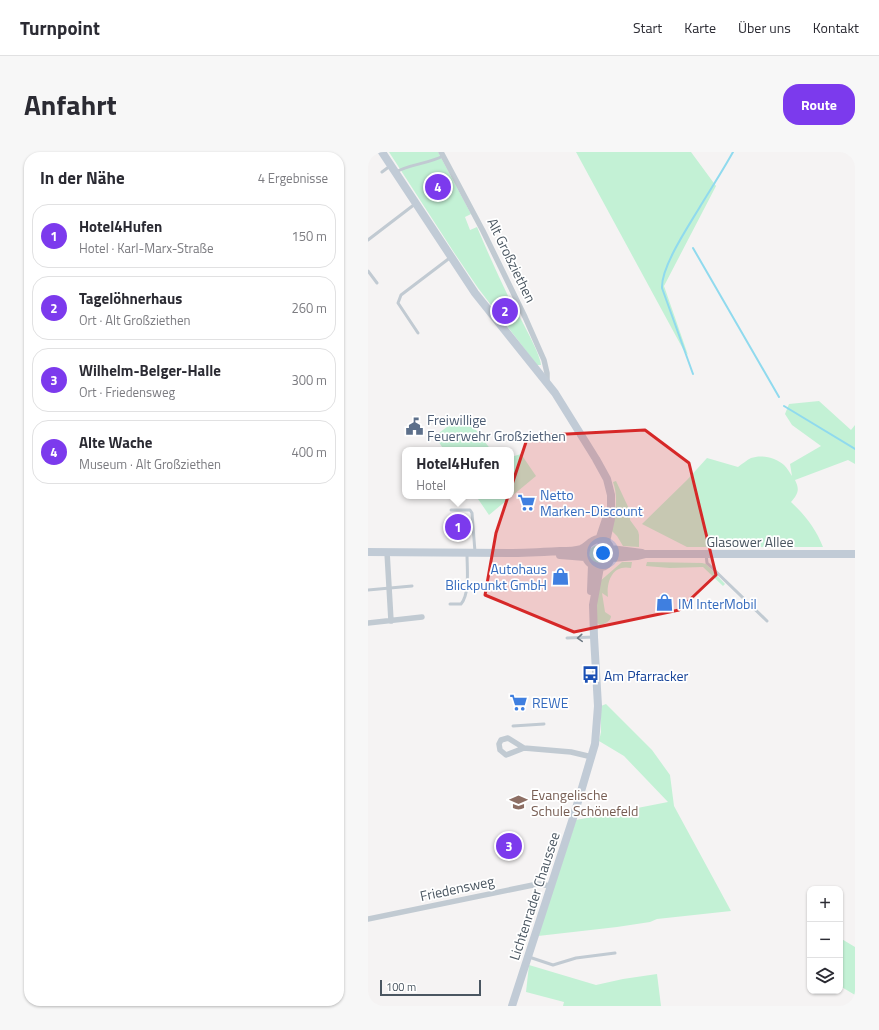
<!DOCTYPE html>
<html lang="de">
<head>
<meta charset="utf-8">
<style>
	:root { --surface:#fff; --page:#f7f7f7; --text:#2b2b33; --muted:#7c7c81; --line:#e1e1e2; --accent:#7c3aed }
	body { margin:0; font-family:"Titillium Web",sans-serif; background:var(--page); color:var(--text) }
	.controls { position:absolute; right:12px; bottom:12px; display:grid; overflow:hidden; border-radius:8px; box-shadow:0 1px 3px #0004 }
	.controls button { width:36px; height:36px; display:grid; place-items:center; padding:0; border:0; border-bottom:1px solid var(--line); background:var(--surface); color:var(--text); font:20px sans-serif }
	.scale { position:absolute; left:12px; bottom:10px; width:101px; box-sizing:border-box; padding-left:4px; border:2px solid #4a5661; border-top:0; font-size:11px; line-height:14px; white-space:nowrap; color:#4a5661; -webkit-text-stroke:3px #fff; paint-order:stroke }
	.you { position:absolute; left:235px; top:401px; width:14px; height:14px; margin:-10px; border:3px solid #fff; border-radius:50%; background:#1a73e8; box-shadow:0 0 0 6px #1a73e833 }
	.badge { display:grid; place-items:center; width:26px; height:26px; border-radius:50%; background:var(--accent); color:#fff; font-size:13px; font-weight:700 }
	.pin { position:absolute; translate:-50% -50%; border:2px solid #fff; box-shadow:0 1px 4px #0006 }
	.popup { position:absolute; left:34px; top:295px; width:112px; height:52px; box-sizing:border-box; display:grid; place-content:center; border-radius:8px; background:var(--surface); filter:drop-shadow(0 1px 3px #0005); font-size:13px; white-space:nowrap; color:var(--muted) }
	.popup b { font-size:15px; color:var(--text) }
	.popup::after { content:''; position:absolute; left:50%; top:100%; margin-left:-8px; border:8px solid transparent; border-top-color:var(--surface) }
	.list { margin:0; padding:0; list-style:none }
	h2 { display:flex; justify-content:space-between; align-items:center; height:52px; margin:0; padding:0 16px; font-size:17px }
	h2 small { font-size:13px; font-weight:400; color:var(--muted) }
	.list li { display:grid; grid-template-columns:26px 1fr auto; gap:12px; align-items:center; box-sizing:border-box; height:64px; margin:0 8px 8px; padding:0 8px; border:1px solid var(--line); border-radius:16px }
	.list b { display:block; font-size:15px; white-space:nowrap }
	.list p { margin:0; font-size:13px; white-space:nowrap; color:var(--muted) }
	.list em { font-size:13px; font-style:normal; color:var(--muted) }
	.icon { flex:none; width:22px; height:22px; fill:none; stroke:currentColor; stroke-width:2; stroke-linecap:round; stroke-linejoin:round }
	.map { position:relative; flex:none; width:487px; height:854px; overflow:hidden; border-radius:16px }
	header { display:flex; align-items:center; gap:24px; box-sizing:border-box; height:56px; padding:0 20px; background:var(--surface); border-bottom:1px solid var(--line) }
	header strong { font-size:19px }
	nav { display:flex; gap:22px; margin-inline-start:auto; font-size:14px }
	.intro { display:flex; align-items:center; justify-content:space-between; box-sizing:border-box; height:96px; padding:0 24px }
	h1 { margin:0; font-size:28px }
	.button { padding:10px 18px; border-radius:16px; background:var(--accent); color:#fff; font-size:14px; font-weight:700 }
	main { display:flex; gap:24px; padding:0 24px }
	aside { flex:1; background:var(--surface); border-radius:16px; box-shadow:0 1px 3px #0004 }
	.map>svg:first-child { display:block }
	.green { fill:#c3f1d5 }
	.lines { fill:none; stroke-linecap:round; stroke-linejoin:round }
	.stream { stroke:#90daee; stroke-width:2 }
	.lane { stroke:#c1cad2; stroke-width:3 }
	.street { stroke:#c1cad2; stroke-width:5.5 }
	.secondary { stroke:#c1cbd6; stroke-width:8 }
	.oneway { stroke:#6e7983 }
	.marked { fill:#d62828; fill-opacity:0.2; stroke:#d62828; stroke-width:3; stroke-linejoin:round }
	.labels { text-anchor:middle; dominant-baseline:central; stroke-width:3.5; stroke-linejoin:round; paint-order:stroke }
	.street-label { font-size:14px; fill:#4a5661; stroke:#fff }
	.service-label { font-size:14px; fill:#4e5e75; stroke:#fff; text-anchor:start }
	.shop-label { font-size:14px; fill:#366cbe; stroke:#fff; text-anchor:start }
	.transit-label { font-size:14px; fill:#164399; stroke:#fff; text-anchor:start }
	.education-label { font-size:14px; fill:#785e54; stroke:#fff; text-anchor:start }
</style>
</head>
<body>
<header>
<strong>Turnpoint</strong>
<nav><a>Start</a><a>Karte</a><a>Über uns</a><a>Kontakt</a></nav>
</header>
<div class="intro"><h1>Anfahrt</h1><a class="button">Route</a></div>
<main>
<aside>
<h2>In der Nähe<small>4 Ergebnisse</small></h2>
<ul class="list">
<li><span class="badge">1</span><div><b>Hotel4Hufen</b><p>Hotel · Karl-Marx-Straße</p></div><em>150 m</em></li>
<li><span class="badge">2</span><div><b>Tagelöhnerhaus</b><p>Ort · Alt Großziethen</p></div><em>260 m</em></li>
<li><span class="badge">3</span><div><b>Wilhelm-Belger-Halle</b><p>Ort · Friedensweg</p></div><em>300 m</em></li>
<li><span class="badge">4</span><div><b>Alte Wache</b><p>Museum · Alt Großziethen</p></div><em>400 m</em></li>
</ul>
</aside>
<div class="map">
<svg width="487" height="854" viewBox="0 0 487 854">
	<rect width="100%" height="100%" fill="#f5f3f3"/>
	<path class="green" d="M 21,0 L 70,0 L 103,62 L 97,65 L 102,78 L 109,75 C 119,99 130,123 141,146 C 148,158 173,202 173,213 L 169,213 L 110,136 L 87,102 Z
		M 208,0 L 323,0 L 348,34 L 296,134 L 320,203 L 315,197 Z
		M 451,249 L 483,278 L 487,273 L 487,312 L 480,308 L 427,328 C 432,338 430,342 423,350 C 437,363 448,377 455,395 L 319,395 L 274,372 L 319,328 L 339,306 L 370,315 C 374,312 379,308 383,306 C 394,302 408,306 416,313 C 419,316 422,321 424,324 L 422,312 L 453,294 L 424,273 L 417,262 L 421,252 Z
		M 96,262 L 123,298 L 76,298 L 67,284 Z
		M 153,302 L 168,324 L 121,363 L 108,344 L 143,344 L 143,305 Z
		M 248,329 L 262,359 L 262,368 L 270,379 L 271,383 L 271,395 L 255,394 L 249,384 L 243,378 C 247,363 251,346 245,330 Z
		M221 402a9 9 0 1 1 18 0a9 9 0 1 1-18 0Z
		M 254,410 L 264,410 L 263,416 C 245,412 238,429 240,445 L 234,441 L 237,460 L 243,464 C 243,469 237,472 232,473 L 229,471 L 228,454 L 231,430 Z
		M 279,410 L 334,411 L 338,412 L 357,432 L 355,434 L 335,415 L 302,416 L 278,414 Z
		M 238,552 L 284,598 L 302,623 L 306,654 L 363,759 L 289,767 L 282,770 L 249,775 L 170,784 L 208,668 L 300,650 L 256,604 L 231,589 L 233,580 L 233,554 Z
		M 472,786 L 487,795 L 487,843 L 472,834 Z
		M 161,813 L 228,833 L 255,827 L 289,822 L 293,854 L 195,854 L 196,850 L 158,840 Z"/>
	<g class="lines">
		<path class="stream" d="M 325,96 L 411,245
			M 325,222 L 294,136 C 293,114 322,72 333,53 C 344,35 355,18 365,0
			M 416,254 L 487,297"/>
		<path class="lane" d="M 14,20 L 22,14
			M 28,20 C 42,12 60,12 75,4
			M 0,88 L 47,52
			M 0,119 L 9,131
			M 50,181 L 30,151 L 33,143 L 83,105
			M 83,358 L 102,358 L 104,361 L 107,400
			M 338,402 L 339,411 L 399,469
			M 0,438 L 44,434
			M 82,452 L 93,452 C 102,442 99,416 99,402
			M 199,486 L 226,485
			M 145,574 L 176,572
			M 161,805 L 185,813 L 208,806 L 247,801"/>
		<path class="street" d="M 73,0 L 115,79 L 157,165 L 176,208 L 179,221 L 179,231
			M 19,400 L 23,469
			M 0,471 L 54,465
			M 156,596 L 138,603 L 132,598 L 131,592 L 133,588 L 140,586 L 156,596 L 203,600 L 224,605
			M 0,767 L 170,732 L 183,734"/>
		<path class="secondary" d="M 14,0 L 107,141 L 187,241 L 228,307 L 239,327 L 243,343 L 243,367 L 238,390
			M 231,388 L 240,361
			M 243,397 L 274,401
			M 0,400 C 47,400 94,401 140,401 C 158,401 175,400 192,399 C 199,399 206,399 213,397 C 218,395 219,393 223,390 C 247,374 252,426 224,413 C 217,408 216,403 219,395
			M 192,403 L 217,405
			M 244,406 L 269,404 L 277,402 L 487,402
			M 223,439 L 224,413
			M 144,854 L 206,663 L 227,592 L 230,554 L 226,485 L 225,453 L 232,415"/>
	</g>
	<defs><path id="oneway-chevron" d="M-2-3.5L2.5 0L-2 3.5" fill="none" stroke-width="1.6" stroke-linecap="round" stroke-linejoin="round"/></defs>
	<use class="oneway" href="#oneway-chevron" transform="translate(212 486) rotate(176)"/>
	<path class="marked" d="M 277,278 L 321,311 L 348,423 L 311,458 L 206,480 L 117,443 L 128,381 L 160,284 Z"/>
	<defs>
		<symbol id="civic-bare" viewBox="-9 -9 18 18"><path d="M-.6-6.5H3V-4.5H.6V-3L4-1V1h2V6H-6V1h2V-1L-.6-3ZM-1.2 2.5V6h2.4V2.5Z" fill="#5c6f8a" stroke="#fff" stroke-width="2.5" paint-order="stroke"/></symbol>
		<symbol id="supermarket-bare" viewBox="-9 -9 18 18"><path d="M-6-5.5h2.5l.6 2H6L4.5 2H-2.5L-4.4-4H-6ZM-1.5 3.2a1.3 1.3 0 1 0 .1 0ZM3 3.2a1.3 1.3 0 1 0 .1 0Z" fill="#3f7fe0" stroke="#fff" stroke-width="2.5" paint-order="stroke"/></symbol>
		<symbol id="shop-bare" viewBox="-9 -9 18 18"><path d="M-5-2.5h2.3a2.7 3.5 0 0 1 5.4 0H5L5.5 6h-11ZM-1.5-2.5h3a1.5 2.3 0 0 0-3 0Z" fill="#3f7fe0" stroke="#fff" stroke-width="2.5" paint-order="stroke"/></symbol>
		<symbol id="bus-bare" viewBox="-9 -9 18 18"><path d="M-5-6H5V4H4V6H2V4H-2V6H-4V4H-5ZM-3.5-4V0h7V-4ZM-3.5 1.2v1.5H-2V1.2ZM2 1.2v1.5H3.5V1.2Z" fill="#1a4fb4" stroke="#fff" stroke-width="2.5" paint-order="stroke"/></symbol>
		<symbol id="school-bare" viewBox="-9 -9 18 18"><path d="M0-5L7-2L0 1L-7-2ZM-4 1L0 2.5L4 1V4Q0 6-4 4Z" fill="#8d6e63" stroke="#fff" stroke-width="2.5" paint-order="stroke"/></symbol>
	</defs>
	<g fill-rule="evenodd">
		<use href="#civic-bare" x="34" y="262" width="25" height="25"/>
		<use href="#supermarket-bare" x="146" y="338" width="25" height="25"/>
		<use href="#shop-bare" x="180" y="412" width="25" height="25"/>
		<use href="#shop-bare" x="284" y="438" width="25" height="25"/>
		<use href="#bus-bare" x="210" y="510" width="25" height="25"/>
		<use href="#supermarket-bare" x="138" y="538" width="25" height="25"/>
		<use href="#school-bare" x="138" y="638" width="25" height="25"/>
	</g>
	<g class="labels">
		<g class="street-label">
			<text transform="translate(144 108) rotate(64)">Alt Großziethen</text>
			<text x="382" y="389">Glasower Allee</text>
			<text transform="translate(89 736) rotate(-12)">Friedensweg</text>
			<text transform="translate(166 744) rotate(-72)">Lichtenrader Chaussee</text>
		</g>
		<g class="service-label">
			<text x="59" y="267">Freiwillige<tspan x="59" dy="16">Feuerwehr Großziethen</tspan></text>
		</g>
		<g class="shop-label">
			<text x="172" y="342">Netto<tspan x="172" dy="16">Marken-Discount</tspan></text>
			<text x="179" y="416" text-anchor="end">Autohaus<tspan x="179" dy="16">Blickpunkt GmbH</tspan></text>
			<text x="310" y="451">IM InterMobil</text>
			<text x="164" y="550">REWE</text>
		</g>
		<g class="transit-label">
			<text x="236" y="523">Am Pfarracker</text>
		</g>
		<g class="education-label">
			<text x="163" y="642">Evangelische<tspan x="163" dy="16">Schule Schönefeld</tspan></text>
		</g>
	</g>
</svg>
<div class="controls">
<button>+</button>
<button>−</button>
<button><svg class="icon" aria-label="layers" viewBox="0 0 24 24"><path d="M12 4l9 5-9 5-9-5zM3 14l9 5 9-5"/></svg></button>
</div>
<div class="scale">100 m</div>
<div class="you"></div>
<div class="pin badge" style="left:90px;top:375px">1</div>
<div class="popup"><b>Hotel4Hufen</b>Hotel</div>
<div class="pin badge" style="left:137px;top:159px">2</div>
<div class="pin badge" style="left:141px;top:694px">3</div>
<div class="pin badge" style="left:70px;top:35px">4</div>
</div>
</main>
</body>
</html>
